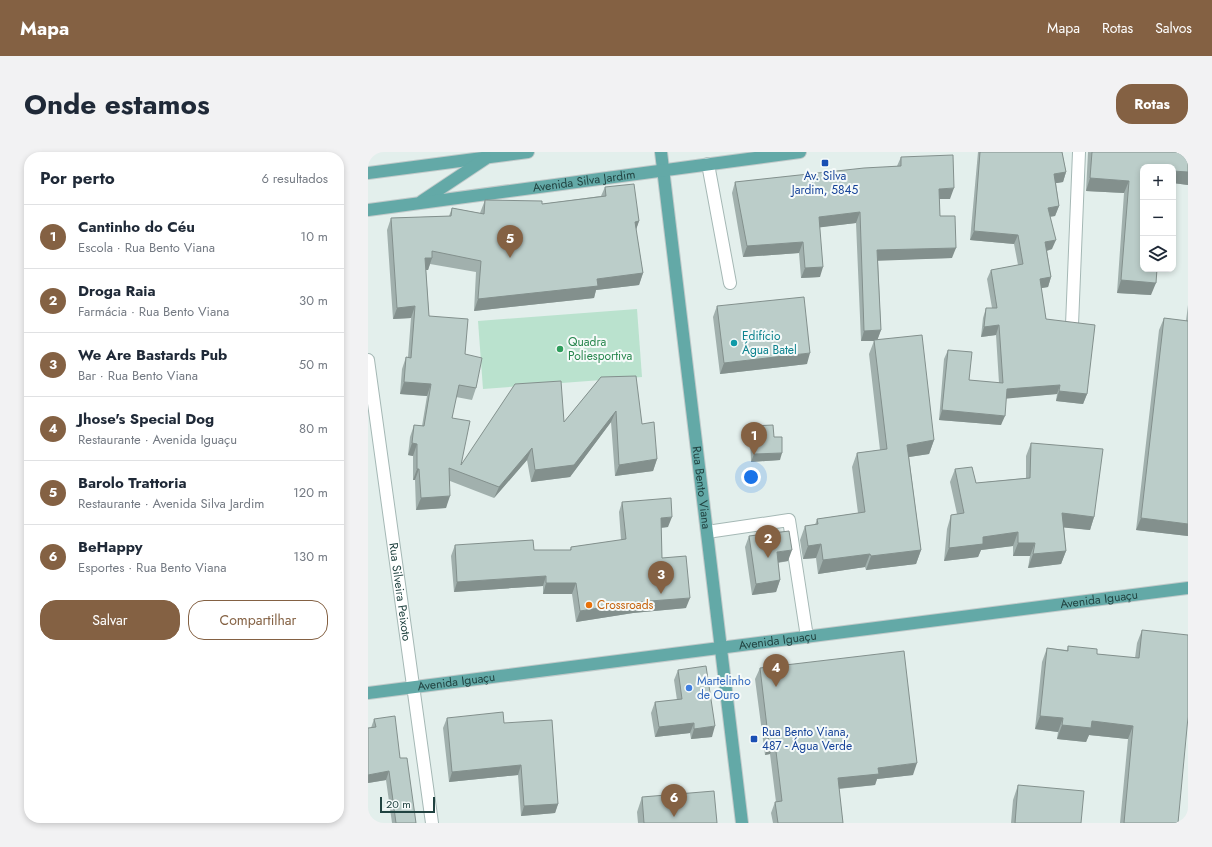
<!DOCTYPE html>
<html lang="pt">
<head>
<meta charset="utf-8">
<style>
	:root { --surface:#fff; --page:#f2f2f3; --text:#1f2937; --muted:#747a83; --line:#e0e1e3; --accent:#846143 }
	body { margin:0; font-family:Jost,sans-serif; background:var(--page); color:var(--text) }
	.controls { position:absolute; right:12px; top:12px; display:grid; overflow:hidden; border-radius:8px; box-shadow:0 2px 6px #0003 }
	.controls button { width:36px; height:36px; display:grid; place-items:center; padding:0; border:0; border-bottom:1px solid var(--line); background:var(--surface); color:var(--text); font:20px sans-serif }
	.scale { position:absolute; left:12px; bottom:10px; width:55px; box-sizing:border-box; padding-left:4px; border:2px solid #214341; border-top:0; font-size:11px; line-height:14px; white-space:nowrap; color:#214341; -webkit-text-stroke:3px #f5faf9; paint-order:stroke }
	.you { position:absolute; left:383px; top:325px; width:14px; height:14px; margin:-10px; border:3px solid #fff; border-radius:50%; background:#1a73e8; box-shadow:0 0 0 6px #1a73e833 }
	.badge { display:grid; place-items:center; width:26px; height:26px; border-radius:50%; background:var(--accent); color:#fff; font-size:13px; font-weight:700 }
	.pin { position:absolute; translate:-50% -33px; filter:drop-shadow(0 1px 2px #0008) }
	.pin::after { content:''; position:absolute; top:21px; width:14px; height:12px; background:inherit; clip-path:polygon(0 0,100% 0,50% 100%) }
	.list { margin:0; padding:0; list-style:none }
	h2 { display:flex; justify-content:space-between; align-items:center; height:52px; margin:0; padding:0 16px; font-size:17px }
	h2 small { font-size:13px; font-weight:400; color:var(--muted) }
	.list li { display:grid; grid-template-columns:26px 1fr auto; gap:12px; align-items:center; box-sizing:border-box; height:64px; padding:0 16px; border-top:1px solid var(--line) }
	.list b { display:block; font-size:15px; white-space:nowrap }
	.list p { margin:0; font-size:13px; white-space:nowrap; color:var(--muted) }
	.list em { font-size:13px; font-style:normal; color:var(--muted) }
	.actions { display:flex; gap:8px; padding:12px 16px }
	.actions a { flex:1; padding:9px 0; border:1px solid var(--accent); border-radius:16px; text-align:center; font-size:14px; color:var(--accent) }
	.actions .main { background:var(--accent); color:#fff }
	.icon { flex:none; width:22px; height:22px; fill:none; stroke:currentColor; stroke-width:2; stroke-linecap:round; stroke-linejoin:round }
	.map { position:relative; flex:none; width:820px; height:671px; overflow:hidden; border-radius:16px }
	header { display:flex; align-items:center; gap:24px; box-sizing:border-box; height:56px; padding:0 20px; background:var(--accent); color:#fff }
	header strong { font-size:19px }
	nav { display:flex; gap:22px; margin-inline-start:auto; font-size:14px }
	.intro { display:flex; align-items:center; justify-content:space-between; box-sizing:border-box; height:96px; padding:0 24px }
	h1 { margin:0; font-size:28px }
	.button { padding:10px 18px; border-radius:16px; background:var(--accent); color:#fff; font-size:14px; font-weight:700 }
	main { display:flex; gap:24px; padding:0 24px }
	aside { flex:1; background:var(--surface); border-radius:16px; box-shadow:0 2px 6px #0003 }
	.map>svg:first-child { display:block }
	.green { fill:#bae2ce }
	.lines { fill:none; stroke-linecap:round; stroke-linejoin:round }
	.minor-casing { stroke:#a5b8b5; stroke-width:14 }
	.major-casing { stroke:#c1caca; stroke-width:14 }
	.minor { stroke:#fff; stroke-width:12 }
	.major { stroke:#63a9a7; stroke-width:12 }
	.wall { fill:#a1b0ad }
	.shaded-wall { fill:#83908d }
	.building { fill:#bbcdc9; stroke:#83908d }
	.transit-dot { fill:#1a4fb4; stroke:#f5faf9; stroke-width:1.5 }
	.culture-dot { fill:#0f9aa8; stroke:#f5faf9; stroke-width:1.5 }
	.leisure-dot { fill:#2e9e5b; stroke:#f5faf9; stroke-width:1.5 }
	.food-dot { fill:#e8710a; stroke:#f5faf9; stroke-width:1.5 }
	.shop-dot { fill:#3f7fe0; stroke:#f5faf9; stroke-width:1.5 }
	.labels { text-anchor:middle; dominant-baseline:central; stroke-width:4; stroke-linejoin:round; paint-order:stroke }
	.transit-label { font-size:12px; fill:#164399; stroke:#f5faf9 }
	.street-label { font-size:12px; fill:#214341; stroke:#f5faf9 }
	.culture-label { font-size:12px; fill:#0d838f; stroke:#f5faf9; text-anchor:start }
	.leisure-label { font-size:12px; fill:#27864d; stroke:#f5faf9; text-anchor:start }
	.food-label { font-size:12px; fill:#c56008; stroke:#f5faf9; text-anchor:start }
	.shop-label { font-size:12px; fill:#366cbe; stroke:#f5faf9; text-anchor:start }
</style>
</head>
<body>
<header>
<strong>Mapa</strong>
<nav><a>Mapa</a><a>Rotas</a><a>Salvos</a></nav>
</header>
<div class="intro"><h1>Onde estamos</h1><a class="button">Rotas</a></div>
<main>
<aside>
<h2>Por perto<small>6 resultados</small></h2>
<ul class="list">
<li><span class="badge">1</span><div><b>Cantinho do Céu</b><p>Escola · Rua Bento Viana</p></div><em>10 m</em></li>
<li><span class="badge">2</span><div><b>Droga Raia</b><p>Farmácia · Rua Bento Viana</p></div><em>30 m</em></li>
<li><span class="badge">3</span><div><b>We Are Bastards Pub</b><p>Bar · Rua Bento Viana</p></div><em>50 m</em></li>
<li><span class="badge">4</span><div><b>Jhose's Special Dog</b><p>Restaurante · Avenida Iguaçu</p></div><em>80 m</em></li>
<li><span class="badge">5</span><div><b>Barolo Trattoria</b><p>Restaurante · Avenida Silva Jardim</p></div><em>120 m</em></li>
<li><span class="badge">6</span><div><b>BeHappy</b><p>Esportes · Rua Bento Viana</p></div><em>130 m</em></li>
</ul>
<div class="actions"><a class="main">Salvar</a><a>Compartilhar</a></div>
</aside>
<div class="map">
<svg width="820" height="671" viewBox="0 0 820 671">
	<rect width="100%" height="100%" fill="#e3efec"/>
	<path class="green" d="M 269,157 L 274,225 L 115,237 L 110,169 Z"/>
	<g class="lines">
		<defs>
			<g id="minor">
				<path d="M 340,12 L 362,131"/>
				<path d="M 704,173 L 711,0"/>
				<path id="s1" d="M 0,208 L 64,671"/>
				<path d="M 339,380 L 421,368 L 439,485"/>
			</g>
			<g id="major">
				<path id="s2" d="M 293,0 L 374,671"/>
				<path d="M 0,21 L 160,0"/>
				<path d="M 54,49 L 117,7"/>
				<path id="s3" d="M 0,58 L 432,0"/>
				<path id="s4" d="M 0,541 L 820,436"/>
			</g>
		</defs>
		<use href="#minor" class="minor-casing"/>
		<use href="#major" class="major-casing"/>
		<use href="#minor" class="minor"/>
		<use href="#major" class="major"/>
	</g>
	<path class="wall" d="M 610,0 L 694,0 L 698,20 L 695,30 L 688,31 L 691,54 L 687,64 L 682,65 L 684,97 L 679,99 L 683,125 L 680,135 L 673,136 L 678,167 L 719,242 L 715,252 L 688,249 L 689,242 L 638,246 L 633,273 L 571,268 L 576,207 L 580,198 L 601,228 L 631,231 L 628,183 L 613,185 L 615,166 L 618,156 L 624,156 L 619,127 L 623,118 L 650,113 L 646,92 L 602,88 Z
		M 720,0 L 820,0 L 820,33 L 805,31 L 775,15 L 783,143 L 749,141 L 756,41 L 718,39 Z
		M 533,5 L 582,47 L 571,47 L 572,64 L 584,106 L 510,108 L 513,178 L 509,188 L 566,288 L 561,302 L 541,305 L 553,398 L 548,412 L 498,418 L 497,415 L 450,422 L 448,406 L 435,407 L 432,388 L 437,374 L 447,373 L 449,367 L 490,361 L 484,315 L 489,301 L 512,298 L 501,202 L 506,189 L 493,189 L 488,71 L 452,75 L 452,125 L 433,126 L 431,101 L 375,105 L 364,41 L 367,30 L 529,14 Z
		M 237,35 L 271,69 L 268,77 L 275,121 L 271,133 L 228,138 L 226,146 L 106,159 L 108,120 L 62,112 L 60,118 L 58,118 L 61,164 L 97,202 L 108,236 L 104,248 L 88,245 L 84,266 L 93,313 L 196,270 L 233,225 L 274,272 L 289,307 L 285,319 L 247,324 L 243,270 L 202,325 L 163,330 L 159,308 L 126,346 L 82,329 L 78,356 L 48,358 L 47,328 L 45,328 L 45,304 L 40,303 L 42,285 L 46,273 L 54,274 L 59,244 L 32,242 L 34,217 L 38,205 L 40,205 L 43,166 L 25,167 L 19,78 L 23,66 L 81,64 L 84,56 L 112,61 L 117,48 L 174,52 L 233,44 Z
		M 820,153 L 820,384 L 768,378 L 791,178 L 796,166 L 818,169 Z
		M 349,154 L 439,212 L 352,222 L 345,165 Z
		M 384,274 L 406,285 L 412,308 L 383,310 L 382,282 Z
		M 663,291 L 726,365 L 722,378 L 696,375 L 698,399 L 693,412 L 660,416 L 662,404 L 645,404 L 645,394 L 613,398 L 610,405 L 576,409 L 579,377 L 583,363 L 589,362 L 582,330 L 587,317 L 608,331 L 658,326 L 658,304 Z
		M 254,350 L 300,375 L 293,376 L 294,406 L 318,456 L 265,461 L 208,470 L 204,442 L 175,442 L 175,434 L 86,440 L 83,404 L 87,393 L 166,398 L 202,398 L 203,395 L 253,388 L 251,360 Z
		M 381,384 L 420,409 L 410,411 L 412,428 L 408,440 L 384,443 L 377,395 Z
		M 774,478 L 810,671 L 752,671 L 760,587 L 721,583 L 718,590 L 689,587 L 690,580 L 667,577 L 674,510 L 679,496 L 699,498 L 700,494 L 729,502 L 767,506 L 769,491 Z
		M 392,516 L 545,623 L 509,627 L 507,633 L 471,637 L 475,671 L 405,671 L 403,661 L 407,650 L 408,650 L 402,602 L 397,603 L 387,527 Z
		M 310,518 L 344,585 L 323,587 L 322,581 L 287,585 L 283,561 L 287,550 L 309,548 L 306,528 Z
		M 79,566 L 136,571 L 190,652 L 187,661 L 153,664 L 150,623 L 81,630 L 75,576 Z
		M 6,567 L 32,606 L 48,671 L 24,671 L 18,628 L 0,631 L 0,576 L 3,576 Z
		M 650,633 L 713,671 L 643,671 L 645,648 Z
		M 274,645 L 349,671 L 270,671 L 269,660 Z"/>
	<path class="shaded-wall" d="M 805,19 L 820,20 L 820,33 L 805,31 Z
		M 698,20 L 695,30 L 683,32 L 686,22 Z
		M 722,26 L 761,29 L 756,41 L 718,39 Z
		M 586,36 L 582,47 L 567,47 L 571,37 Z
		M 691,54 L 687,64 L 677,65 L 680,56 Z
		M 492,60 L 488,71 L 447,76 L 451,65 Z
		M 271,69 L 267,81 L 267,70 Z
		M 606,79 L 650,83 L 646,92 L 602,88 Z
		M 688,88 L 684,97 L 674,100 L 677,90 Z
		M 435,90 L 431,101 L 375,105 L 379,94 Z
		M 588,96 L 584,106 L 505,109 L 509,98 Z
		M 57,106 L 64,106 L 60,118 L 52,118 Z
		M 455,115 L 452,125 L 433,126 L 437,116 Z
		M 275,121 L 271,133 L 228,138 L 226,146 L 106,159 L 110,147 L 229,127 Z
		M 683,125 L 680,135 L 668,137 L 672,127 Z
		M 753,128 L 788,131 L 783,143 L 749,141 Z
		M 47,154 L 43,166 L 25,167 L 29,156 Z
		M 631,173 L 628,183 L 613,185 L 616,175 Z
		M 513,178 L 509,189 L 493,189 L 496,179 Z
		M 442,201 L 439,212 L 352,222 L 356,211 Z
		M 36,230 L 63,232 L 59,244 L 32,242 Z
		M 692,233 L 689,242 L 635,247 L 639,237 Z
		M 691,239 L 719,242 L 715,252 L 688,249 Z
		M 574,258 L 637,264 L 633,273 L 571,268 Z
		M 248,259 L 243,270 L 202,325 L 163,330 L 167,318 Z
		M 566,288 L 561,302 L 534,306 L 539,293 Z
		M 44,291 L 49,292 L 45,304 L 40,303 Z
		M 164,296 L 159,308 L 126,346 L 131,335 Z
		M 414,301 L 412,308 L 383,310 L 386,302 Z
		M 289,307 L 285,319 L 247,324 L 251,313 Z
		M 49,317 L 51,317 L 47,328 L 45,328 Z
		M 82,344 L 78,356 L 48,358 L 53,346 Z
		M 694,361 L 726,365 L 722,378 L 690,375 Z
		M 304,365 L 300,375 L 289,376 L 293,366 Z
		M 773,366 L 820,372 L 820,384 L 768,378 Z
		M 650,380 L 645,394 L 613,398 L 610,405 L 576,409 L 581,396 L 615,385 Z
		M 650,391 L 667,391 L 662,404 L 645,404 Z
		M 453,392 L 448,406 L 435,407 L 440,394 Z
		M 424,398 L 420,409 L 405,411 L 409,400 Z
		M 553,398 L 548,412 L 498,418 L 503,404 Z
		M 698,399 L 693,412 L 660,416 L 665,402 Z
		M 502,402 L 497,415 L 450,422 L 455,408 Z
		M 178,424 L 175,434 L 86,440 L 89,430 Z
		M 412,428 L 408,440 L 384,443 L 388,432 Z
		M 178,431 L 208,431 L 204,442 L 175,442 Z
		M 322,446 L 318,456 L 265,461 L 208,470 L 212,459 L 269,450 Z
		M 672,564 L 695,566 L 690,580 L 667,577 Z
		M 724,569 L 765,574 L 760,587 L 721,583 L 718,590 L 689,587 L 694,573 Z
		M 326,571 L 322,581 L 287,585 L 291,575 Z
		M 347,574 L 344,585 L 323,587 L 326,577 Z
		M 407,591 L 402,602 L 397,603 L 401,592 Z
		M 549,611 L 545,623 L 509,627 L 507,633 L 466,637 L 470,626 L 510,616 Z
		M 153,613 L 150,623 L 81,630 L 84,620 Z
		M 21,619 L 18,628 L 0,631 L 0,623 Z
		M 190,652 L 187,661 L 153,664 L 156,654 Z"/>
	<path class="building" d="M 612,0 L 694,0 L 698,20 L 686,22 L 691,54 L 680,56 L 688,88 L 677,90 L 683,125 L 672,127 L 678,167 L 727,173 L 719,242 L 691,239 L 692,233 L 639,237 L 637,264 L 574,258 L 580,198 L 604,200 L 601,228 L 635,231 L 631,173 L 616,175 L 618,156 L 629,156 L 623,118 L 655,112 L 650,83 L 606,79 Z
		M 724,0 L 820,0 L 820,20 L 805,19 L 805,15 L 775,15 L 775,117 L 789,117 L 788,131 L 753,128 L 761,29 L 722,26 Z
		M 585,3 L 586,36 L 571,37 L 572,64 L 587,64 L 588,96 L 509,98 L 513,178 L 496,179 L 492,60 L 451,65 L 455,115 L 437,116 L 435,90 L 379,94 L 367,30 L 496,16 L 533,14 L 533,5 Z
		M 266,32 L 271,69 L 267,70 L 275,121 L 229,127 L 230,134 L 110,147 L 113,109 L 64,99 L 64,106 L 57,106 L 61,164 L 100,167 L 97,202 L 114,206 L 108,236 L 91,233 L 84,266 L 102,269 L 93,313 L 147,232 L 193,229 L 196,270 L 233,225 L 268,224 L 274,272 L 286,270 L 289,307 L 251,313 L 248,259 L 206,313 L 167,318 L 164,296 L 131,335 L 81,316 L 82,344 L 53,346 L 51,317 L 49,317 L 49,292 L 44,291 L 46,273 L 56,274 L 63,232 L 36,230 L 38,205 L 43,206 L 47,154 L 29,156 L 23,66 L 83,64 L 84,56 L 116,62 L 117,48 L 174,49 L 174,52 L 238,44 L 237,35 Z
		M 436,145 L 442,201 L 356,211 L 349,154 Z
		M 796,166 L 820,169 L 820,372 L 773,366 Z
		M 554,183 L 566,288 L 539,293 L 553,398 L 503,404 L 502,402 L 455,408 L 453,392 L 440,394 L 437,374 L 450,372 L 449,367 L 497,360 L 489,301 L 519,297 L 506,188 Z
		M 405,273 L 406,285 L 414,285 L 414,301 L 386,302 L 384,274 Z
		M 663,291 L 735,297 L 726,365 L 694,361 L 698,399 L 665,402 L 667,391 L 650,391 L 650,380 L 615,385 L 615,392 L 581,396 L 583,363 L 596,361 L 587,317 L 604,315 L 608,331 L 662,326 Z
		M 303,346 L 304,365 L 293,366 L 294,406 L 318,404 L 322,446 L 269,450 L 212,459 L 208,431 L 178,431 L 178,424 L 89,430 L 87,393 L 165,388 L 166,398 L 203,398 L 203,395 L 258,387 L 254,350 Z
		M 421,379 L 424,398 L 409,400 L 412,428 L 388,432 L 381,384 Z
		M 774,478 L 820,483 L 820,565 L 810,671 L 756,671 L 765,574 L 724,569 L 723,576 L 694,573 L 695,566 L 672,564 L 679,496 L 700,499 L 700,494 L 729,497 L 729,502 L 771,506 Z
		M 536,499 L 549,611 L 510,616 L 511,622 L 470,626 L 475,671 L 410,671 L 407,650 L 414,649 L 407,591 L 401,592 L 392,516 Z
		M 338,514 L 347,574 L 326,577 L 326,571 L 291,575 L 287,550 L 314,547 L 310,518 Z
		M 135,560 L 136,571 L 184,568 L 190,652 L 156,654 L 153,613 L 84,620 L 79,566 Z
		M 27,564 L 32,606 L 39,606 L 48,671 L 28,671 L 21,619 L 0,623 L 0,576 L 8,575 L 6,567 Z
		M 650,633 L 716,639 L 713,671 L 647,671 Z
		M 346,639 L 349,671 L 276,671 L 274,645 Z"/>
	<g class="transit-dot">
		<rect x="453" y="7" width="8" height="8" rx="2"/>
		<rect x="382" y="583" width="8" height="8" rx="2"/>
	</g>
	<circle class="culture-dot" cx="366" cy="191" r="4"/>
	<circle class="leisure-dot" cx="192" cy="197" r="4"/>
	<circle class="food-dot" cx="221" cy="453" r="4"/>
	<circle class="shop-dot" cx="321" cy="536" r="4"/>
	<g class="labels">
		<g class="transit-label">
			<text x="457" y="24">Av. Silva<tspan x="457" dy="14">Jardim, 5845</tspan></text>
			<text x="394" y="580" text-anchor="start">Rua Bento Viana,<tspan x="394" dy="14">487 - Água Verde</tspan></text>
		</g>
		<g class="street-label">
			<text stroke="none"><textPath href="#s3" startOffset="218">Avenida Silva Jardim</textPath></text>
			<text stroke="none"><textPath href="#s2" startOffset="338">Rua Bento Viana</textPath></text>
			<text stroke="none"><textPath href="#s1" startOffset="234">Rua Silveira Peixoto</textPath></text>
			<text stroke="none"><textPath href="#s4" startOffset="737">Avenida Iguaçu</textPath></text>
			<text stroke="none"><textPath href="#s4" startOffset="413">Avenida Iguaçu</textPath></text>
			<text stroke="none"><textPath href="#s4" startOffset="89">Avenida Iguaçu</textPath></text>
		</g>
		<g class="culture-label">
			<text x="374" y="184">Edifício<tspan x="374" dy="14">Água Batel</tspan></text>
		</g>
		<g class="leisure-label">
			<text x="200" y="190">Quadra<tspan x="200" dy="14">Poliesportiva</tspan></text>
		</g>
		<g class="food-label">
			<text x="229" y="453">Crossroads</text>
		</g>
		<g class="shop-label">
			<text x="329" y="529">Martelinho<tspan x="329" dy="14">de Ouro</tspan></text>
		</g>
	</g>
</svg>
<div class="controls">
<button>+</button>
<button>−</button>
<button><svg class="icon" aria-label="layers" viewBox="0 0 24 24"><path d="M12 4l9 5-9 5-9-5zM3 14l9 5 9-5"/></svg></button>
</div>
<div class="scale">20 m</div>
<div class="you"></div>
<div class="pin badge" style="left:386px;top:303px">1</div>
<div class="pin badge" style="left:400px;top:406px">2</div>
<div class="pin badge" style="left:293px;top:442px">3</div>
<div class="pin badge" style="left:408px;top:535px">4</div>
<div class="pin badge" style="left:142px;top:106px">5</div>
<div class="pin badge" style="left:306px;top:665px">6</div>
</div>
</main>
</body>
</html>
